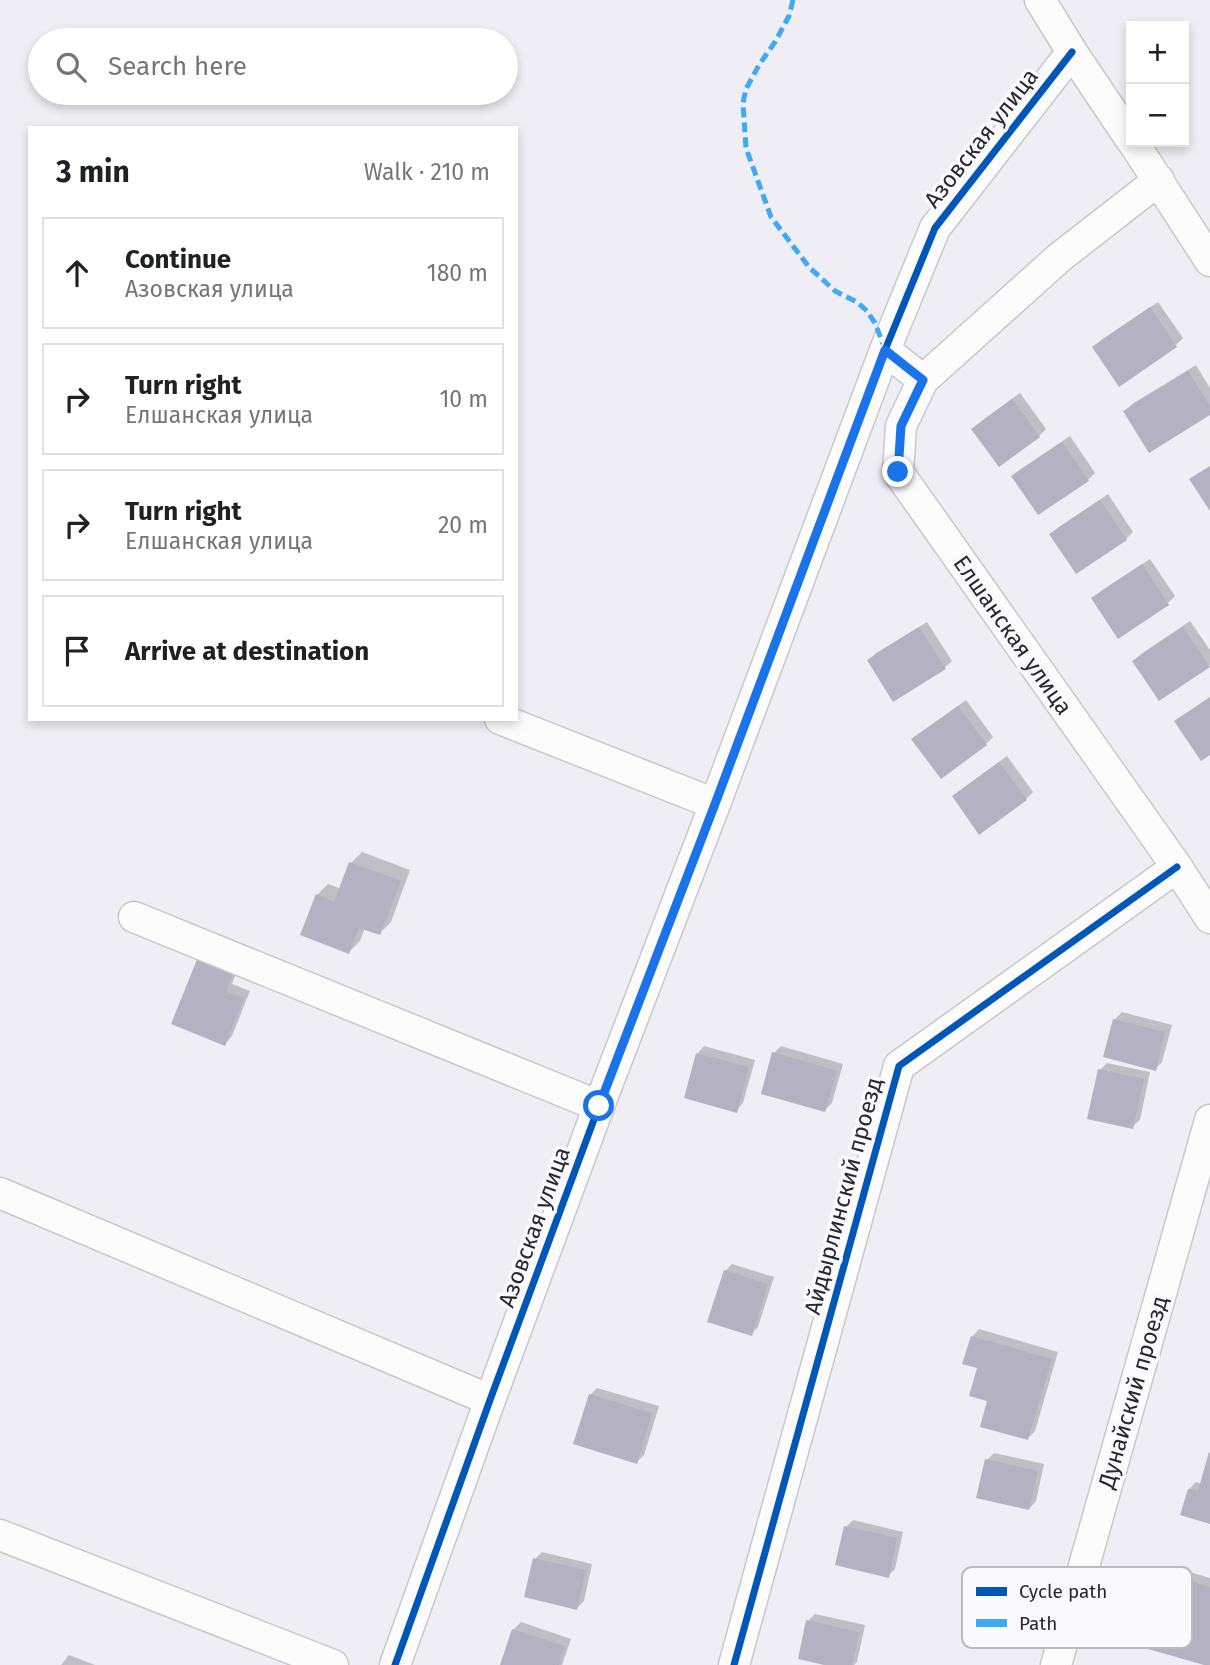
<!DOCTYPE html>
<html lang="en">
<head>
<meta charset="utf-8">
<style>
	:root { --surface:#fff; --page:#f2f2f2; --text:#202124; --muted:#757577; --line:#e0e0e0 }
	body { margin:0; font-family:"Fira Sans",sans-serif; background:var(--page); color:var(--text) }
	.controls { position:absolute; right:21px; top:21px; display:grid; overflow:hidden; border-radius:0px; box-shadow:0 4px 10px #0003 }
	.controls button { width:63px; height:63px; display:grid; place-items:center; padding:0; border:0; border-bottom:2px solid var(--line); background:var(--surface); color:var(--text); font:35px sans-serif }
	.stop { position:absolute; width:21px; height:21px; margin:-16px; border:5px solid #1a73e8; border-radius:50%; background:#fff }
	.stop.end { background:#1a73e8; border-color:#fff; box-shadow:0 2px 7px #0008 }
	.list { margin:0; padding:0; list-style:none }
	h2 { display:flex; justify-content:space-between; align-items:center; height:91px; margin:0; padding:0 28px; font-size:30px }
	h2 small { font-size:23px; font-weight:400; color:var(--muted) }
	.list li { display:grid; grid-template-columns:46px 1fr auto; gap:21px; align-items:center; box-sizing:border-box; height:112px; margin:0 14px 14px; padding:0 14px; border:2px solid var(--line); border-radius:0px }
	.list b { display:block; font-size:26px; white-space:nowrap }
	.list p { margin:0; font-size:23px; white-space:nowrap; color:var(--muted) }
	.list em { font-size:23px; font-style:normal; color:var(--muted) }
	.icon { flex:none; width:38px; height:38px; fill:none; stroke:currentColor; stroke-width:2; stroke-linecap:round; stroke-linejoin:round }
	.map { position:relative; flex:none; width:1210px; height:1665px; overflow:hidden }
	.search { position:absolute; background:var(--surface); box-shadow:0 4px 10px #0003; left:28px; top:28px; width:490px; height:77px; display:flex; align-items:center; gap:18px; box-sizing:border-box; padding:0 24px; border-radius:38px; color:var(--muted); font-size:26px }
	.panel { position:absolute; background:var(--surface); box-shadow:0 4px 10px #0003; left:28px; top:126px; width:490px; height:595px; border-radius:0px }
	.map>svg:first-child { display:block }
	.shadow { fill:#0003 }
	.building { fill:#b3b1c2 }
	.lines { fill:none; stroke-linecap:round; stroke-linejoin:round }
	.minor-casing { stroke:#c8c8cc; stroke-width:33 }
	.minor { stroke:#fcfcfd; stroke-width:30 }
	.quiet { stroke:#3fa9f5; stroke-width:5; stroke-dasharray:10 5; stroke-linecap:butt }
	.cycleway-casing { stroke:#fafafe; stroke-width:11 }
	.cycleway { stroke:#0057b8; stroke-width:7 }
	.route { stroke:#1a73e8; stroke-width:9 }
	.labels { text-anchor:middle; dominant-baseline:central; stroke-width:7; stroke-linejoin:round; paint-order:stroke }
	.street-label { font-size:23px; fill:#28282c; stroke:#fafafe }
	.key { fill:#fafafe; stroke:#bbbbbf; stroke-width:2 }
	.key-label { font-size:19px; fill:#28282c }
</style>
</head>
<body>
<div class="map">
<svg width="1210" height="1665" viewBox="0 0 1210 1665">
	<rect width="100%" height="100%" fill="#eeeef4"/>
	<path class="shadow" d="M 1158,302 L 1183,338 L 1176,345 L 1120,384 L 1094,348 L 1101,340 Z
		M 1196,365 L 1210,388 L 1210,413 L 1125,412 L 1132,404 Z
		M 1020,393 L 1046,429 L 1039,436 L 999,465 L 980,422 Z
		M 1070,436 L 1095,473 L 1088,480 L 1013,476 L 1021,469 Z
		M 1108,494 L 1133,532 L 1126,539 L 1051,534 L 1059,527 Z
		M 1150,559 L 1175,596 L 1168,603 L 1119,636 L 1094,599 L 1101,591 Z
		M 1190,621 L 1210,650 L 1210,664 L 1208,666 L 1134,661 L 1141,654 Z
		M 927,622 L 952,661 L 944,668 L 869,660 L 876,653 Z
		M 966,700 L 993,737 L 986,744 L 921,733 Z
		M 1007,756 L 1033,792 L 1026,799 L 961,790 Z
		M 362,852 L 410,870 L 391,922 L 380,933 L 365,928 L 360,941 L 349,952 L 317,895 L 328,884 L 341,889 L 351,863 Z
		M 240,964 L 232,984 L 250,991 L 232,1036 L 225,1044 L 174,1023 Z
		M 1122,1012 L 1172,1025 L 1162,1062 L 1155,1069 L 1115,1019 Z
		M 704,1046 L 755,1060 L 743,1103 L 736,1111 L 697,1054 Z
		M 781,1046 L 843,1064 L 832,1103 L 825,1110 L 774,1053 Z
		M 1107,1063 L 1150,1072 L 1140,1120 L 1132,1127 L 1100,1070 Z
		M 732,1264 L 774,1277 L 758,1327 L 751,1334 L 725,1271 Z
		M 979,1329 L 1058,1352 L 1035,1431 L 1028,1438 L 980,1367 L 972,1337 Z
		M 597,1388 L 659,1406 L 644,1455 L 637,1462 L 590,1395 Z
		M 994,1453 L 1044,1464 L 1036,1501 L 1029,1509 L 987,1460 Z
		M 1210,1456 L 1210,1522 L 1189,1489 L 1196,1482 L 1202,1484 Z
		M 853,1520 L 903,1532 L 895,1569 L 888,1576 L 846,1527 Z
		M 542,1552 L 592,1564 L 584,1601 L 577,1608 L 535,1559 Z
		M 1183,1570 L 1210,1578 L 1210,1665 L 1147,1606 L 1154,1599 L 1168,1603 L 1176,1577 Z
		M 815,1614 L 865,1625 L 857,1662 L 854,1665 L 832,1665 L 808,1621 Z
		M 521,1622 L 571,1639 L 562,1665 L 502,1665 L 514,1629 Z
		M 69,1655 L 95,1665 L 61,1665 Z"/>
	<path class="building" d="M 1150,307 L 1177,347 L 1119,387 L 1092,347 Z
		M 1188,371 L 1210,406 L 1210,415 L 1149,453 L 1123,411 Z
		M 1012,399 L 1040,437 L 999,467 L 971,429 Z
		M 1062,442 L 1089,481 L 1038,515 L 1011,476 Z
		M 1210,466 L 1210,511 L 1189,479 Z
		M 1100,500 L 1127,540 L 1076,574 L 1049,534 Z
		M 1142,564 L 1169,605 L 1118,639 L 1091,598 Z
		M 919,627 L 946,669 L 893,702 L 867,660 Z
		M 1183,627 L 1210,667 L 1159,701 L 1132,661 Z
		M 1210,697 L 1210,755 L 1201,761 L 1174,721 Z
		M 958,706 L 987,745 L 941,779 L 911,739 Z
		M 999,762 L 1027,800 L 979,835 L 952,796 Z
		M 349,862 L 401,881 L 380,935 L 359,928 L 349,954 L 300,935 L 316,894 L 334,902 Z
		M 198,957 L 234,971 L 226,991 L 244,998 L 225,1046 L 171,1024 Z
		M 1113,1019 L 1165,1032 L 1156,1071 L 1103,1057 Z
		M 772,1052 L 837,1071 L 825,1112 L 761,1094 Z
		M 696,1053 L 749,1067 L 737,1113 L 684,1098 Z
		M 1098,1069 L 1144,1079 L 1133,1129 L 1087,1119 Z
		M 724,1270 L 768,1284 L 752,1336 L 707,1322 Z
		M 971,1336 L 1052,1359 L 1028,1440 L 980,1427 L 987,1401 L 969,1396 L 977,1368 L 962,1364 Z
		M 589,1394 L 652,1413 L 637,1464 L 573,1444 Z
		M 1209,1452 L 1210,1453 L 1210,1524 L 1180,1515 L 1188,1489 L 1198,1491 Z
		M 985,1459 L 1038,1471 L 1029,1510 L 976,1498 Z
		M 844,1526 L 897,1538 L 889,1578 L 835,1565 Z
		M 533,1558 L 586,1570 L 577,1610 L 524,1597 Z
		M 1175,1576 L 1210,1587 L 1210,1665 L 1204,1665 L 1134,1645 L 1145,1605 L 1164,1610 Z
		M 806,1620 L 859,1632 L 852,1665 L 824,1665 L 798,1659 Z
		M 512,1629 L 565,1646 L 559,1665 L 500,1665 Z"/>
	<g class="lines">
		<defs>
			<path id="minor" d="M 1040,0 L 1072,52 L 1131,140
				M 1133,142 L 1210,261
				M 885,350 L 923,380 L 901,426 L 898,472 L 1177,867 L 1210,918
				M 923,380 L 1060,257 L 1159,180
				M 500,719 L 715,804
				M 134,917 L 599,1106
				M 0,1193 L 490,1400
				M 0,1535 L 333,1665
				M 395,1665 L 490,1400 L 599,1106 L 715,804 L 885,350 L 935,228 L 1072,52
				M 734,1665 L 899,1066 L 1177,867
				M 1056,1665 L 1210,1120"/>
		</defs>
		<use href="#minor" class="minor-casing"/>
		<use href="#minor" class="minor"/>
		<path class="quiet" d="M 793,0 L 789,16 L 775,42 L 759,65 L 746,89 L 743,103 L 746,148 L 771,217 L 809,267 L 835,291 L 857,302 L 867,311 L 875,323 L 885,349"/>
		<defs>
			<path id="cycleway" d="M 395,1665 L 490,1400 L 599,1106 L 715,804 L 885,350 L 935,228 L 1072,52
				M 734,1665 L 899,1066 L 1177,867"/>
		</defs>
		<use href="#cycleway" class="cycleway-casing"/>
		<use href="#cycleway" class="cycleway"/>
	</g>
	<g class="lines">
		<path class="route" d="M 599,1106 L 715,804 L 885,350 L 923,380 L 901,426 L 898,472"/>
	</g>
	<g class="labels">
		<g class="street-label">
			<text transform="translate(981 138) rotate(-52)">Азовская улица</text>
			<text transform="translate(1013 635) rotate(55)">Елшанская улица</text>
			<text transform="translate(843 1196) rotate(-75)">Айдырлинский проезд</text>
			<text transform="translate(534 1227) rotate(-70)">Азовская улица</text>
			<text transform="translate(1133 1392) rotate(-74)">Дунайский проезд</text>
		</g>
	</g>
	<rect x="962" y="1567" width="230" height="81" rx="10" class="key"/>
	<rect x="976" y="1587" width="31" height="9" fill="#0057b8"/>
	<rect x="976" y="1619" width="31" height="8" fill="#3fa9f5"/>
	<g class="key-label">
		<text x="1019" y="1598">Cycle path</text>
		<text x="1019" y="1630">Path</text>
	</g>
</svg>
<div class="controls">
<button>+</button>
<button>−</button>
</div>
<div class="stop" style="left:599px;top:1106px"></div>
<div class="stop end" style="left:898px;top:472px"></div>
<div class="search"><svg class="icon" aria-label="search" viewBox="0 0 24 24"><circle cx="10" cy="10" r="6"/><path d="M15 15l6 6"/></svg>Search here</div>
<section class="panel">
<h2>3 min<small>Walk · 210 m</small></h2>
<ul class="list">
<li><svg class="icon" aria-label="ahead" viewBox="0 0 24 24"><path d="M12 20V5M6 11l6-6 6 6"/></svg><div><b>Continue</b><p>Азовская улица</p></div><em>180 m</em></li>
<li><svg class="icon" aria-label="right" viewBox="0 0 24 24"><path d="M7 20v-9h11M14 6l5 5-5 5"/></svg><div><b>Turn right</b><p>Елшанская улица</p></div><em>10 m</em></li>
<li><svg class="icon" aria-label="right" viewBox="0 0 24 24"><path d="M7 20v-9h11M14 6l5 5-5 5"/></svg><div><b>Turn right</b><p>Елшанская улица</p></div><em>20 m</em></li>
<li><svg class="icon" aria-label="arrive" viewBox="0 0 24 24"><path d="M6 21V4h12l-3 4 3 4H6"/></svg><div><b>Arrive at destination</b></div></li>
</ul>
</section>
</div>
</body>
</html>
